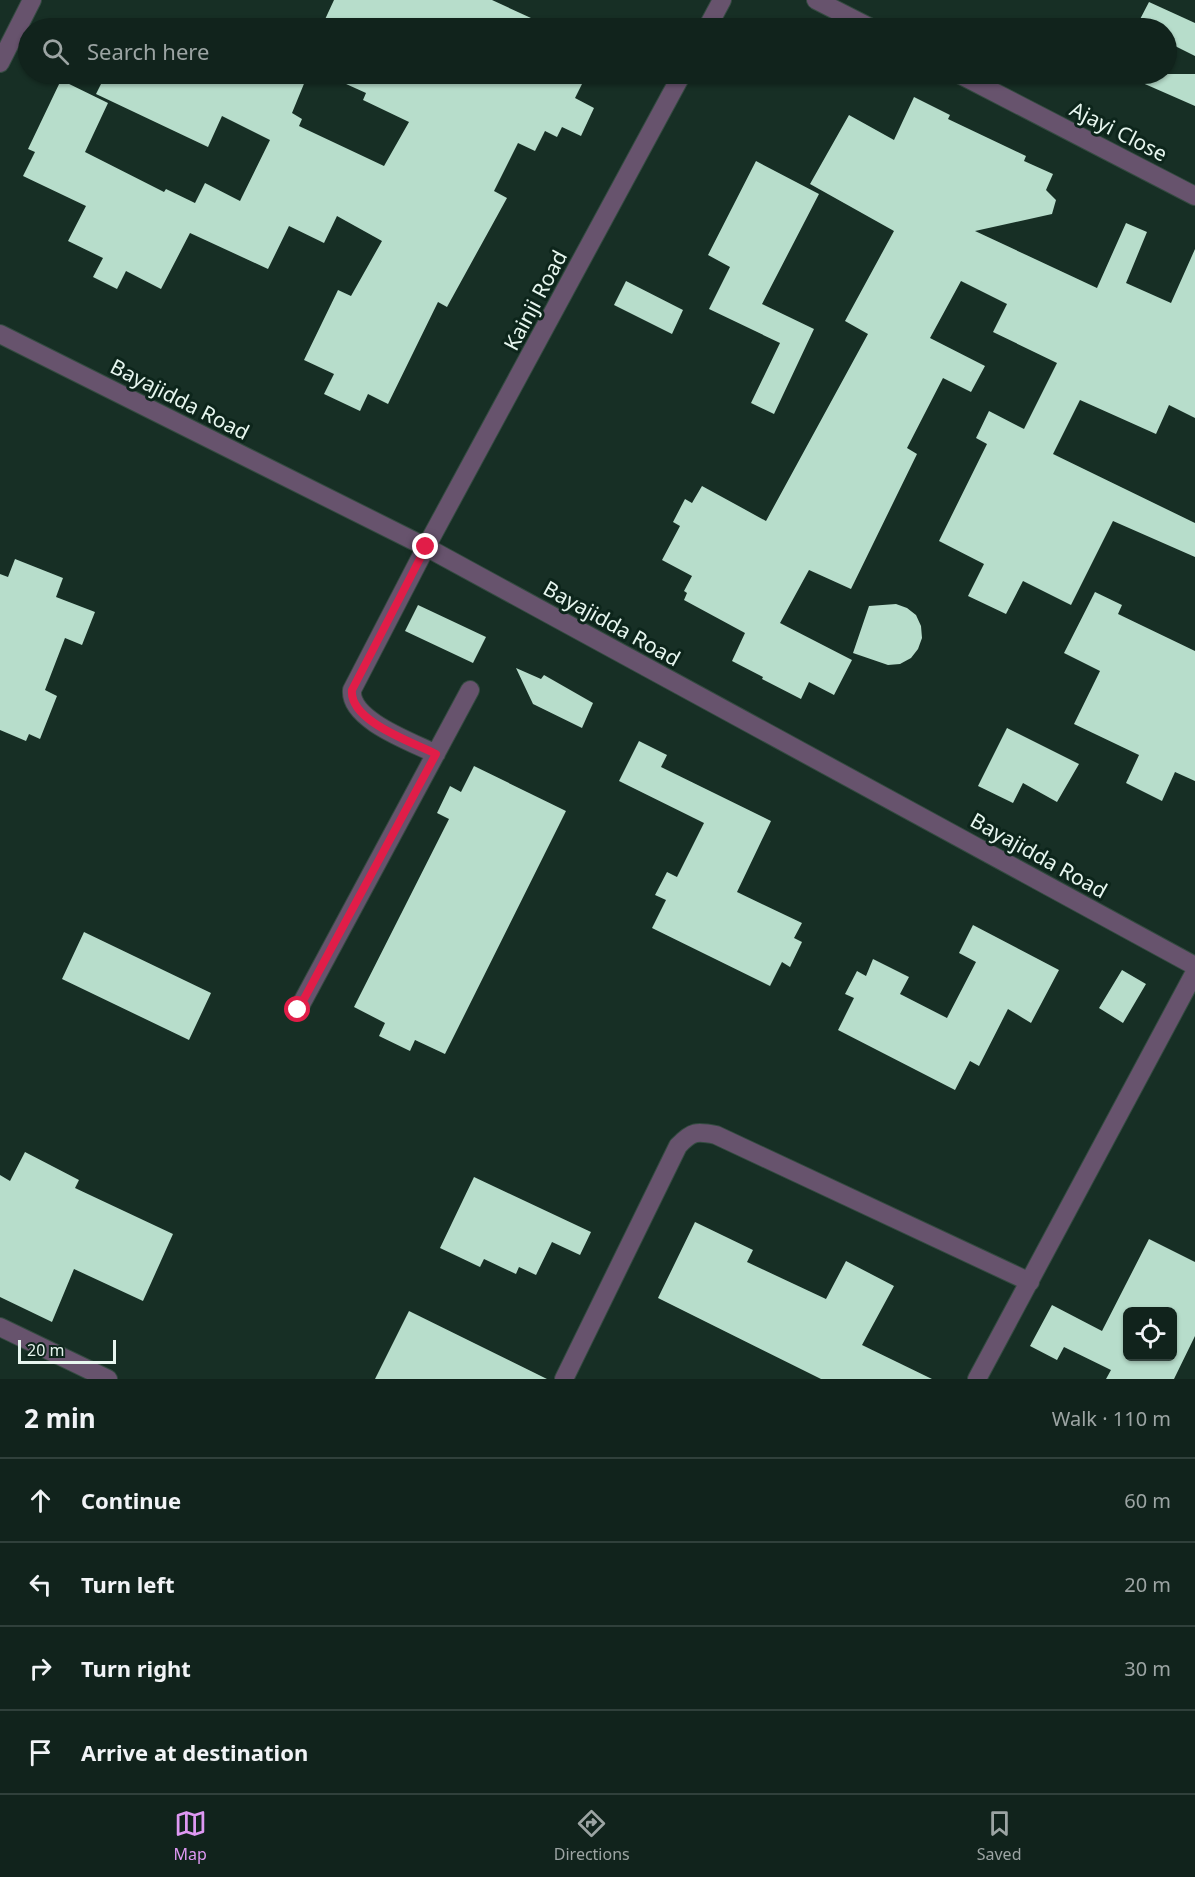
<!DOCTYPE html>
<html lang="en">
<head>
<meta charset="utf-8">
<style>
	:root { --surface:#11231c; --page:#1a2b25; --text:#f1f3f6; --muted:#9ca4a3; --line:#30403b; --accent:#de98f2 }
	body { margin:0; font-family:"Noto Sans",sans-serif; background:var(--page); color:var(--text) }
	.controls { position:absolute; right:18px; bottom:18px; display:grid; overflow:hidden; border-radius:9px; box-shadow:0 2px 4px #0004 }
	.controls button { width:54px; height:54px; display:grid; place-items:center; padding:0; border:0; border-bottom:2px solid var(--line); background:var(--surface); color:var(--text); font:30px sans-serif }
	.scale { position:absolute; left:18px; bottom:15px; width:98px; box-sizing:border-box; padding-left:6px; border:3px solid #e7f6ef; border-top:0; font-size:16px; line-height:21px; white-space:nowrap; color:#e7f6ef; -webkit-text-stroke:4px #0d251b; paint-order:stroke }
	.stop { position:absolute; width:18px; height:18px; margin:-14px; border:4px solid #e11d48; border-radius:50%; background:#fff }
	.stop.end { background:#e11d48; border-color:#fff; box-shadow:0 2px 6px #0008 }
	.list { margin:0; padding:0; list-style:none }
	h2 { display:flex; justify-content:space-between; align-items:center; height:78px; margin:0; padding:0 24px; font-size:26px }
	h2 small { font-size:20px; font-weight:400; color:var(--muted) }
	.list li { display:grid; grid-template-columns:39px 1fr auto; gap:18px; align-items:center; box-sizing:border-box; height:84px; padding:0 24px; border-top:2px solid var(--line) }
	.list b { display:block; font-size:22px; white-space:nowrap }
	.list em { font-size:20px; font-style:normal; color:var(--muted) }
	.icon { flex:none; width:33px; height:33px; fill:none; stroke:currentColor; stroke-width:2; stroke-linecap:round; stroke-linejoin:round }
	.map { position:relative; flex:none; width:1195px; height:1379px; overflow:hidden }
	.search { position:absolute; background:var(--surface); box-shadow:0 2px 4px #0004; left:18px; right:18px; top:18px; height:66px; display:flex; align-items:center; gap:15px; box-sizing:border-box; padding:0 21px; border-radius:33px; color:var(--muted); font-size:22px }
	.sheet { height:414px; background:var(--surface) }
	nav { display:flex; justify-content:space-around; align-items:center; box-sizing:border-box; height:84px; border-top:2px solid var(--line); background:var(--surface); font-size:16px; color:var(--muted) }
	nav a { display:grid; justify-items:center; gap:3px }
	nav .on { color:var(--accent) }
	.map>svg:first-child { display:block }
	.building { fill:#b7ddcb; fill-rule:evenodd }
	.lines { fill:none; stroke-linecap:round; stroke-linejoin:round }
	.minor-casing { stroke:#344b41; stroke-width:20 }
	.minor { stroke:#67536d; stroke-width:18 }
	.route { stroke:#e11d48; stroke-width:8 }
	.labels { text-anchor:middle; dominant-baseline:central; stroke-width:6; stroke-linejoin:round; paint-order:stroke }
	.street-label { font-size:21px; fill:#e7f6ef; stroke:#0d251b }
</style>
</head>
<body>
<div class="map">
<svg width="1195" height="1379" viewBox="0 0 1195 1379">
	<rect width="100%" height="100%" fill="#172f25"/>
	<path class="building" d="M 334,0 L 492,0 L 531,18 L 526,28 L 321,28 Z
		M 1149,2 L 1195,23 L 1195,56 L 1167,42 L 1167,28 L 1136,27 Z
		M 106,74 L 308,74 L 292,113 L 302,119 L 299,126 L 384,166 L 409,122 L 363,100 L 366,93 L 324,74 L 587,74 L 575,98 L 594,108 L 581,136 L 562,127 L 557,137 L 545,131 L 535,151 L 518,143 L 494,191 L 507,198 L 447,307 L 438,302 L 388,404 L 368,394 L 360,411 L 324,394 L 334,374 L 304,360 L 338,290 L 351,296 L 382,241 L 337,216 L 324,243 L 289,226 L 268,269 L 190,233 L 161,289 L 126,271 L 117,289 L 93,277 L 103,258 L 68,241 L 86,206 L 23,176 L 35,152 L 28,149 L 61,80 L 108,103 L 85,152 L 164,192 L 166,189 L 195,203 L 205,183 L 240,201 L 270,140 L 222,116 L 208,147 L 96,94 Z
		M 1122,74 L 1195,74 L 1195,106 Z
		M 914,97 L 950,115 L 948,119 L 1026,156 L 1024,161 L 1053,174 L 1046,190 L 1056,200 L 1052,214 L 975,231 L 1097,288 L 1126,223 L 1147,232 L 1126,283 L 1171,303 L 1195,249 L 1195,418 L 1169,405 L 1156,434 L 1080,400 L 1053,454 L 1195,523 L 1195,557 L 1113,521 L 1071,605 L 1023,581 L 1006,614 L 968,596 L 984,564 L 939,541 L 987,444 L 976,438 L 989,411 L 1024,429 L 1057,363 L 993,332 L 1007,304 L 961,281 L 930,338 L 985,366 L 971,392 L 943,378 L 907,448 L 917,454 L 851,589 L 809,570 L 780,623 L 852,660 L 834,695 L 809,682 L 801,699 L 762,679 L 763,677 L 732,661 L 745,633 L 684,600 L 687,593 L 684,591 L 692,576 L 662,560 L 680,526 L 673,522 L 685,499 L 692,503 L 702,486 L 766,521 L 868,334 L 845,321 L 894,231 L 810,184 L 849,115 L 894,140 Z
		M 756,161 L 819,194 L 762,304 L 814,329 L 774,414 L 751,403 L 780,343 L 709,309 L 730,267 L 708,255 Z
		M 626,281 L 683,310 L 672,334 L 614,305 Z
		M 15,559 L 63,578 L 56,597 L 95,612 L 82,645 L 65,638 L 45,690 L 57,696 L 40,739 L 29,734 L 26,741 L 0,730 L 0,574 L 8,577 Z
		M 1095,592 L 1122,605 L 1118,614 L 1195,651 L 1195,781 L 1175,772 L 1162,801 L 1126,783 L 1139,755 L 1074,724 L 1100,671 L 1064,653 Z
		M 896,604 L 907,608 L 916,615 L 921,626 L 922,638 L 918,649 L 911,658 L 900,664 L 888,665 L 853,653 L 869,606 Z
		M 418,605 L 486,637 L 473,663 L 405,631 Z
		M 516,668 L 541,679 L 544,675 L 593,703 L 582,728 L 533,704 Z
		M 1007,728 L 1079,764 L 1057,802 L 1023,783 L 1013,803 L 978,786 Z
		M 639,741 L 667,755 L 661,767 L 771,821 L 737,892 L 802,923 L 794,938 L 802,942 L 790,967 L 782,962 L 770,986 L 652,928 L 666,900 L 655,895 L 667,872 L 677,877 L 704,823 L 619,781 Z
		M 474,766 L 566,811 L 445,1054 L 415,1040 L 410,1051 L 379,1036 L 385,1023 L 354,1007 L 449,819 L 437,813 L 450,786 L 461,792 Z
		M 973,925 L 1059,970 L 1031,1023 L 1008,1009 L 979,1066 L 970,1061 L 955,1090 L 838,1030 L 854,998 L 845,994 L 857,971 L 866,976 L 873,959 L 909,977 L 900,994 L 947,1018 L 976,962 L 959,953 Z
		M 84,932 L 211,993 L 189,1040 L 62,979 Z
		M 1122,970 L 1146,984 L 1123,1023 L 1099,1008 Z
		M 25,1152 L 79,1180 L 75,1188 L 173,1234 L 143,1301 L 74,1269 L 52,1322 L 0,1297 L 0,1175 L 10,1181 Z
		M 474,1177 L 591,1232 L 580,1255 L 552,1242 L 536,1275 L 519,1267 L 516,1274 L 484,1259 L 480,1267 L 440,1248 Z
		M 695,1222 L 753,1250 L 747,1262 L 826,1299 L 846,1261 L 894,1286 L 862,1345 L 932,1379 L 821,1379 L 658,1298 Z
		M 1149,1239 L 1195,1262 L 1195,1336 L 1174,1379 L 1106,1379 L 1111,1370 L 1064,1347 L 1057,1360 L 1030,1346 L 1052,1305 L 1102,1331 ZM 1128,1311 L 1173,1311 L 1173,1356 L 1128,1356 Z
		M 409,1311 L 547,1379 L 375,1379 Z"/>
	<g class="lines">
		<defs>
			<path id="minor" d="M 816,0 L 871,28
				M 707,28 L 722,0
				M 0,63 L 32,0
				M 959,74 L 1195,196
				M 0,334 L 426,547 L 1195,966
				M 436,754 C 412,742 349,720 352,690 L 426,547 L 682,74
				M 298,1010 L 470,690
				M 0,1327 L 108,1379
				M 564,1379 L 678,1146 C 692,1131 697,1131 716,1135 L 1030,1282
				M 977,1379 L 1195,972"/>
		</defs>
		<use href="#minor" class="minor-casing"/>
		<use href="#minor" class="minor"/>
	</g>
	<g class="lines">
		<path class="route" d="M 298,1010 L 436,754 C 412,742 349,721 352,690 L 426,547"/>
	</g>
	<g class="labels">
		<g class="street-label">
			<text transform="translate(1119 131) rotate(27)">Ajayi Close</text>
			<text transform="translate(535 300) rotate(-62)">Kainji Road</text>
			<text transform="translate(180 399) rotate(27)">Bayajidda Road</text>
			<text transform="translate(612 623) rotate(29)">Bayajidda Road</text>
			<text transform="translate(1039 855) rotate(29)">Bayajidda Road</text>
		</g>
	</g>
</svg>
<div class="controls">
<button><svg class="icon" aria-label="locate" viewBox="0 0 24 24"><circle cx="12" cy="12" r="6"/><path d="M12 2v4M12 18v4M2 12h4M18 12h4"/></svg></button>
</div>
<div class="scale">20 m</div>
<div class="stop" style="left:298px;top:1010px"></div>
<div class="stop end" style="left:426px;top:547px"></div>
<div class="search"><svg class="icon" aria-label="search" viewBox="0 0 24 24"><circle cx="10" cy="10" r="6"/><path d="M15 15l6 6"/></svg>Search here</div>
</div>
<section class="sheet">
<h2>2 min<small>Walk · 110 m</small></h2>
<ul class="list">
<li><svg class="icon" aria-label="ahead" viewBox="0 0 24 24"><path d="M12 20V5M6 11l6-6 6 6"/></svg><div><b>Continue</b></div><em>60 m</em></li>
<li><svg class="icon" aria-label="left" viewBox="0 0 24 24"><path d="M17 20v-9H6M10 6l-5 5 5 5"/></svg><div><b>Turn left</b></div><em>20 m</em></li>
<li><svg class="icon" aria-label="right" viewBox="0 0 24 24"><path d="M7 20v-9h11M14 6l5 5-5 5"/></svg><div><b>Turn right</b></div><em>30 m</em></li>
<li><svg class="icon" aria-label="arrive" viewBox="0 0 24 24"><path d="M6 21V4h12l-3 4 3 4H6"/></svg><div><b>Arrive at destination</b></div></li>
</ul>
</section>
<nav>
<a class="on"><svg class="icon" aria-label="map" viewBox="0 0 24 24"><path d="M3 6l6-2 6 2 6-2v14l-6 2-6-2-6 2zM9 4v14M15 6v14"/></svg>Map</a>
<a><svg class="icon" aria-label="directions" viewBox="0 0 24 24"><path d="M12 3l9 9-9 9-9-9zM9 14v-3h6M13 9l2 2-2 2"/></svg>Directions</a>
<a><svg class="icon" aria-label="saved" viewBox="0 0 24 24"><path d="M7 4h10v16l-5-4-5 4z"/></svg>Saved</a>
</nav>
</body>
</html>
